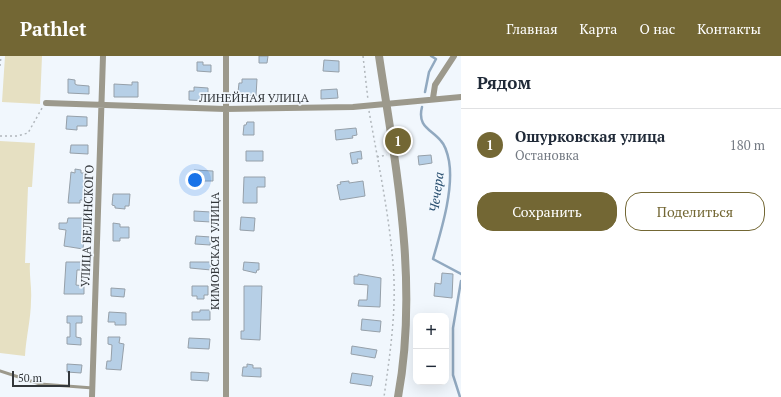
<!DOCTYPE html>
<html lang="ru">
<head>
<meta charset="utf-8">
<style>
	:root { --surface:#fff; --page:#f2f2f3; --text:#1f2937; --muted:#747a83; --line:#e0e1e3; --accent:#736734 }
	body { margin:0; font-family:"PT Serif",serif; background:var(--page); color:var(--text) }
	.controls { position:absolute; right:12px; bottom:12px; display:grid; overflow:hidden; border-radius:8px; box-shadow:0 4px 16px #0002 }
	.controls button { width:36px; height:36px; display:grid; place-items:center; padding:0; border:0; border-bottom:1px solid var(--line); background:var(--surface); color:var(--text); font:20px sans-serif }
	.scale { position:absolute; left:12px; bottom:10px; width:58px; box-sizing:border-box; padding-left:4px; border:2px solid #33373b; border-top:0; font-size:11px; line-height:14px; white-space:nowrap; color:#33373b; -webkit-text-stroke:3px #f1f7fd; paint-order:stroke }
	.you { position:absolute; left:195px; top:124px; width:14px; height:14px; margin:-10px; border:3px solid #fff; border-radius:50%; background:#1a73e8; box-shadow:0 0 0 6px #1a73e833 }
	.badge { display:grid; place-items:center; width:26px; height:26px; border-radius:50%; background:var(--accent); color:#fff; font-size:13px; font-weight:700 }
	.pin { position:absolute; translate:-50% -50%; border:2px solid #fff; box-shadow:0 1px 4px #0006 }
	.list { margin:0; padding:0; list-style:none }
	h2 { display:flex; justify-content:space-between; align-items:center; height:52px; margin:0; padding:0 16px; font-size:17px }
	h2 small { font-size:13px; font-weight:400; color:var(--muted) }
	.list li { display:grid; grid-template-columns:26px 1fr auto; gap:12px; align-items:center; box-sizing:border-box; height:72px; padding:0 16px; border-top:1px solid var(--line) }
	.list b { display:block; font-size:15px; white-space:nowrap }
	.list p { margin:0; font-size:13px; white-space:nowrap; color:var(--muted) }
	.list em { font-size:13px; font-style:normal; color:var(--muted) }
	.actions { display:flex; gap:8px; padding:12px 16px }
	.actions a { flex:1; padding:9px 0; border:1px solid var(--accent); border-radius:16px; text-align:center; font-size:14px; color:var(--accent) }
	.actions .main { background:var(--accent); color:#fff }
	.map { position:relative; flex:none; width:461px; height:341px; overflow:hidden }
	header { display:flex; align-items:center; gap:24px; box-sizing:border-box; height:56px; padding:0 20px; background:var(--accent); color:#fff }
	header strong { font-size:19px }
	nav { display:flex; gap:22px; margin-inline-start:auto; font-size:14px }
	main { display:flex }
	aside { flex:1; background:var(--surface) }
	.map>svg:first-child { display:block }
	.green { fill:#e6e0c2 }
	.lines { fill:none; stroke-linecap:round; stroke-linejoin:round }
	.stream { stroke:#91a9c0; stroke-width:2.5 }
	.building { fill:#b6cfe6; stroke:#96a0a9 }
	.path { stroke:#b1b7bc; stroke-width:1.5; stroke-dasharray:2 3; stroke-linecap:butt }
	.service { stroke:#9c998c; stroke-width:3 }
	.minor { stroke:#9c998c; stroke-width:6 }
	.tertiary { stroke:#9c998c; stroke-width:8 }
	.labels { text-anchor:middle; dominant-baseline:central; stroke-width:3.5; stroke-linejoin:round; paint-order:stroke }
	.street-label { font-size:12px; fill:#33373b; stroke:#f1f7fd }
	.water-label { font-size:13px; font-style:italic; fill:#264d6e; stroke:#f1f7fd }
</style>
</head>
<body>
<header>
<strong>Pathlet</strong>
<nav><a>Главная</a><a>Карта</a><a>О нас</a><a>Контакты</a></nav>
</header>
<main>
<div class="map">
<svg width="461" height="341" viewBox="0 0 461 341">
	<rect width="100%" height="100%" fill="#f1f7fd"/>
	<path class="green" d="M 5,0 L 42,0 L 40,48 L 2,46 Z
		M 0,85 L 35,87 L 32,131 L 28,131 L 25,207 L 30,207 C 29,219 32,232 31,244 C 31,263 26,281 25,300 L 0,297 Z"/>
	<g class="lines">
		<path class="stream" d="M 425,36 L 429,16 L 436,3 L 431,0
			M 422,51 C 417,71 431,73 441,85 C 445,89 448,100 449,105 C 454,134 441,175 433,203 L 461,218
			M 460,341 L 453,319 L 453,272 L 461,225"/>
	</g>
	<path class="building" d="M 259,0 L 268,0 L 267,7 L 259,7 Z
		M 324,4 L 339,5 L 339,16 L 323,15 Z
		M 197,6 L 203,6 L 203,9 L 211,9 L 211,16 L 197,15 Z
		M 68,23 L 75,24 L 75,28 L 77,29 L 89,30 L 89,38 L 68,37 Z
		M 242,23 L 257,23 L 256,40 L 242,39 L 242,37 L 238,36 L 239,27 L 242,27 Z
		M 132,26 L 138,26 L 138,41 L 114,41 L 114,28 L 132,29 Z
		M 194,31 L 208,32 L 208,45 L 189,44 L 189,35 L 194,35 Z
		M 337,33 L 338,42 L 321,43 L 321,34 Z
		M 67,60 L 87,61 L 87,70 L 77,70 L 77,74 L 66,73 Z
		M 247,66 L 254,66 L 254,79 L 243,79 L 244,69 L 246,69 Z
		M 356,72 L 357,79 L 352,80 L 353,82 L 336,84 L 335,74 Z
		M 71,89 L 88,89 L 88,98 L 70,97 Z
		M 246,95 L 263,95 L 263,105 L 246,105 Z
		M 361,95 L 362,103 L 357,103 L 358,107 L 352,108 L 350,97 Z
		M 431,99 L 432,107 L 419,109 L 418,100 Z
		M 75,113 L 81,114 L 81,117 L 87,117 L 86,144 L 80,144 L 80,147 L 68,147 L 71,116 L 75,117 Z
		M 194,114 L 213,115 L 213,125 L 194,125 Z
		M 244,121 L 265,121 L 265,131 L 257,131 L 257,147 L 243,147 Z
		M 349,125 L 349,127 L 363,125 L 365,140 L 340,144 L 337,129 L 341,128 L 340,126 Z
		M 113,138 L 130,138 L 129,150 L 125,150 L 125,153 L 115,152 L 115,150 L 112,149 Z
		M 194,155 L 211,156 L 211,166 L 194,165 Z
		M 241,161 L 255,162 L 254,175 L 240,174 Z
		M 68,162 L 86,162 L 83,193 L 64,190 L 66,174 L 59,173 L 59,167 L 67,167 Z
		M 113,167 L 120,168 L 120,171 L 129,171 L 129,182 L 120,182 L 120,185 L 113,185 Z
		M 196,180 L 211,181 L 210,189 L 195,188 Z
		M 66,206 L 83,206 L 83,214 L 77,214 L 76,229 L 84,230 L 84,238 L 64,238 Z
		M 190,206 L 211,206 L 211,214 L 190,212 Z
		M 244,206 L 259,207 L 259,214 L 257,214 L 256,217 L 243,214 Z
		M 442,217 L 453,218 L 452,242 L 434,240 L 435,227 L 441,228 Z
		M 358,218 L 381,222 L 380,251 L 358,250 L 359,244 L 367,244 L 368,229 L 354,228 L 354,220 L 358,220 Z
		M 192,230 L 208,230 L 208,239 L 204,239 L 204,243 L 197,243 L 197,240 L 192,240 Z
		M 244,230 L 262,230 L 260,284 L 241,283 L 241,275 L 244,275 Z
		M 111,232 L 125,233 L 124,241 L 111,240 Z
		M 200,254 L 210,254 L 210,264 L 192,264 L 192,256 L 200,256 Z
		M 109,256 L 126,257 L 126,269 L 115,269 L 115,266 L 108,266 Z
		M 67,260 L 82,260 L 82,267 L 76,267 L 76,281 L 81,282 L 81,289 L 67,288 L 67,281 L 70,281 L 70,267 L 67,267 Z
		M 362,263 L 381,265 L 380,276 L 361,274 Z
		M 108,281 L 120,281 L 119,287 L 124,288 L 121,314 L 106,313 L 107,305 L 111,305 L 112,289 L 108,288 Z
		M 189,282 L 210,283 L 209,293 L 188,292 Z
		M 352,290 L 377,294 L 375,302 L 351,298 Z
		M 67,308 L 82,309 L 81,317 L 67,316 Z
		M 247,308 L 253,309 L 253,312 L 261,312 L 261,321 L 242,320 L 243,311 L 247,311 Z
		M 191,316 L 209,317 L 208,325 L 191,324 Z
		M 352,317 L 373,320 L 371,330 L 350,327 Z"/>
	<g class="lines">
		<path class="path" d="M 363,0 L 368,44
			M 0,10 L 1,0
			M 369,55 C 378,106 389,157 393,208 C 397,252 390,298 384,341
			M 0,80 L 17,80 L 28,77 L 42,52
			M 377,101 L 387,99"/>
		<path class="service" d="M 0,315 L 40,328 L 93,332"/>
		<path class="minor" d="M 433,42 L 435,29 L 454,0
			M 46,47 L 225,53 L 353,51 L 461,41
			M 92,341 L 103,0
			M 226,341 L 226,0"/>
		<path class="tertiary" d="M 379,0 C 396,113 419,227 398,341"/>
	</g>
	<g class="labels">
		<g class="street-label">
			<text x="254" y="41">ЛИНЕЙНАЯ УЛИЦА</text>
			<text transform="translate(87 170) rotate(-88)">УЛИЦА БЕЛИНСКОГО</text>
			<text transform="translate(214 195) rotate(-90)">КИМОВСКАЯ УЛИЦА</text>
		</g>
		<g class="water-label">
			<text transform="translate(436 136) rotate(-82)">Чечера</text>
		</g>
	</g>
</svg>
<div class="controls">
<button>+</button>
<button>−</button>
</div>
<div class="scale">50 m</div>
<div class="you"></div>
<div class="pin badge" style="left:398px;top:85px">1</div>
</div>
<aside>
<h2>Рядом<small></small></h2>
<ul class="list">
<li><span class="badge">1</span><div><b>Ошурковская улица</b><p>Остановка</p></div><em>180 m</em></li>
</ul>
<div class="actions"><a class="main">Сохранить</a><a>Поделиться</a></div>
</aside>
</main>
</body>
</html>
